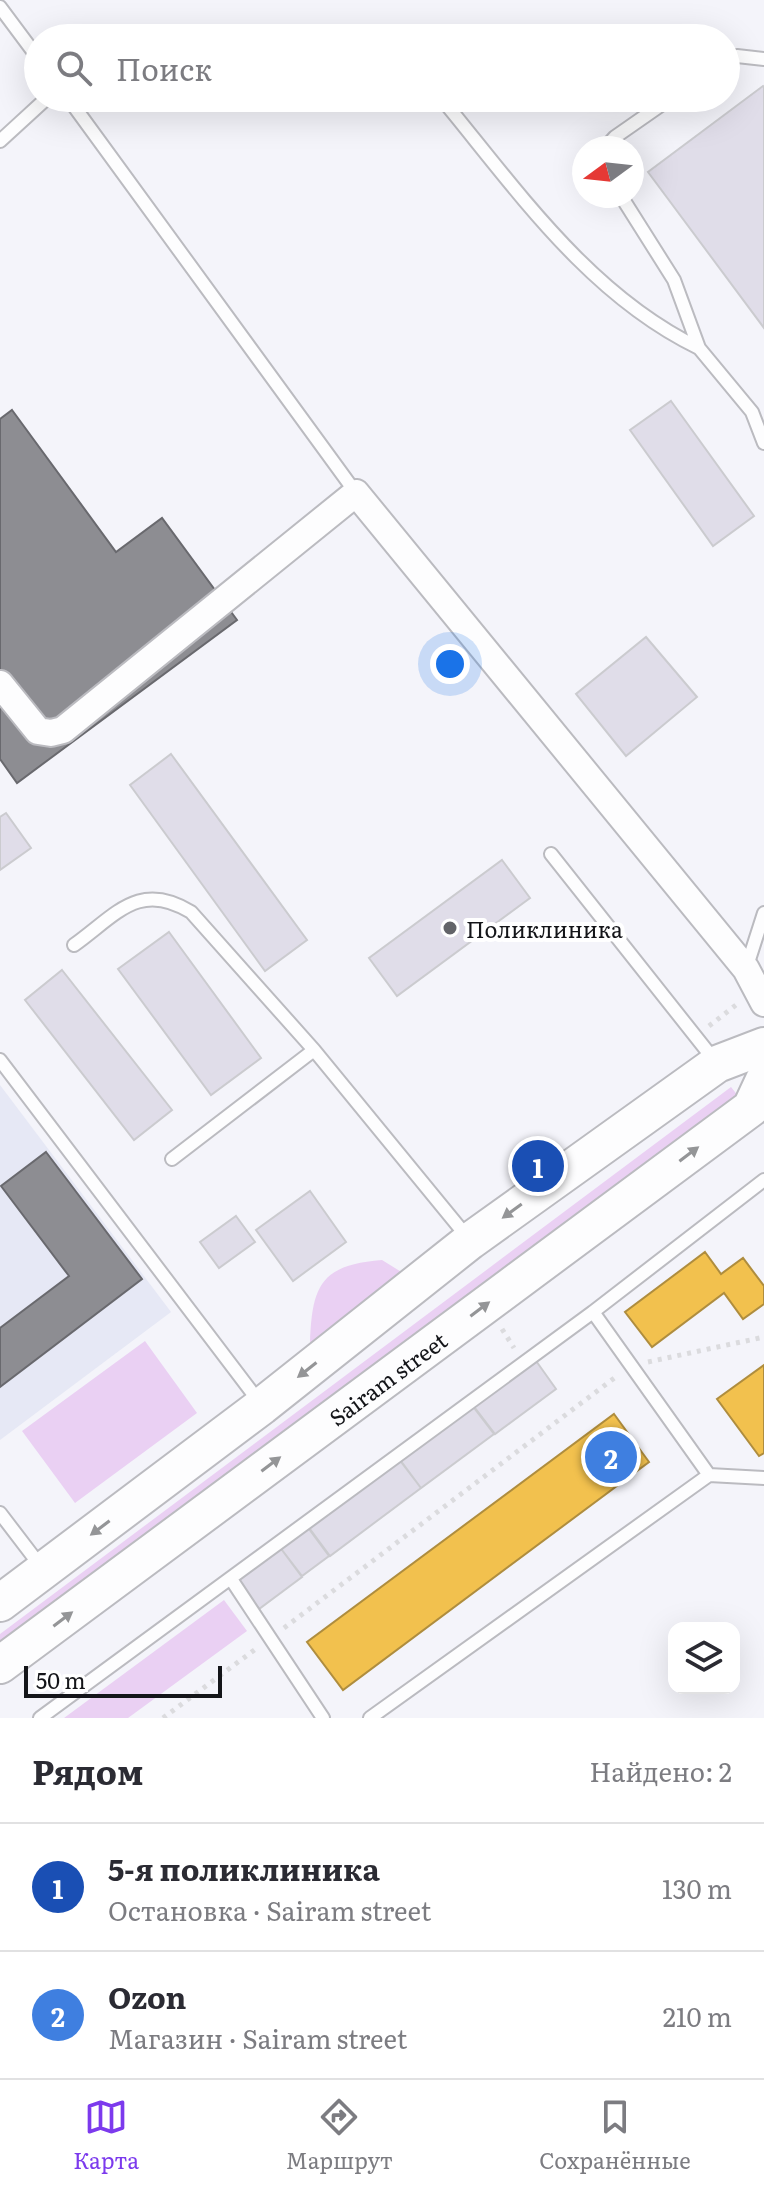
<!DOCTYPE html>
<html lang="ru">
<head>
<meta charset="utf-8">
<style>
	:root { --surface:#fff; --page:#f2f2f3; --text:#2b2b33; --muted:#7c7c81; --line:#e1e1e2; --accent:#7c3aed }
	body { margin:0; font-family:Literata,serif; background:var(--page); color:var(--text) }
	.controls { position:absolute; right:24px; bottom:24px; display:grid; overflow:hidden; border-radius:16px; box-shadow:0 8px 32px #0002 }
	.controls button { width:72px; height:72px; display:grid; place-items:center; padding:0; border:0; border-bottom:2px solid var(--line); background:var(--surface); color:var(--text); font:40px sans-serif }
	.compass { position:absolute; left:572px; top:136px; width:72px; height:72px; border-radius:50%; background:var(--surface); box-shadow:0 8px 32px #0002; rotate:255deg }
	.scale { position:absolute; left:24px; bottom:20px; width:198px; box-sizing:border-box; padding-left:8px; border:4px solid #141519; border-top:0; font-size:22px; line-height:28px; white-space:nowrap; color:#141519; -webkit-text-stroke:6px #fff; paint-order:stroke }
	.you { position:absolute; left:450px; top:664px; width:28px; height:28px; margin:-20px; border:6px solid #fff; border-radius:50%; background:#1a73e8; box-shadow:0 0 0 12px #1a73e833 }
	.badge { display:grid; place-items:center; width:52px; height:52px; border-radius:50%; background:var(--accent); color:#fff; font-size:26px; font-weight:700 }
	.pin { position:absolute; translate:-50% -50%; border:4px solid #fff; box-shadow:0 2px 8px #0006 }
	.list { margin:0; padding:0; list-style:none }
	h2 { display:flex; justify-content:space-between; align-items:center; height:104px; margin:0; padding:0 32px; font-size:34px }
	h2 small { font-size:26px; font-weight:400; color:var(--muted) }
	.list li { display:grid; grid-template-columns:52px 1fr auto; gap:24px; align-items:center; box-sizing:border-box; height:128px; padding:0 32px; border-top:2px solid var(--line) }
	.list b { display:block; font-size:30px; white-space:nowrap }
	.list p { margin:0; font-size:26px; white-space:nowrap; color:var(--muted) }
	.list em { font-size:26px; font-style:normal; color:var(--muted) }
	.icon { flex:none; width:44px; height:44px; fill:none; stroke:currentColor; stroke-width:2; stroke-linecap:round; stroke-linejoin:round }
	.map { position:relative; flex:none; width:764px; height:1718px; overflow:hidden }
	.search { position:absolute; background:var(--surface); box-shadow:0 8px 32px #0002; left:24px; right:24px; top:24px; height:88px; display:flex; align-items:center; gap:20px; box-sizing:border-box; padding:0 28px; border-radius:44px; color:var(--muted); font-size:30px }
	.sheet { height:360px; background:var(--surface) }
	nav { display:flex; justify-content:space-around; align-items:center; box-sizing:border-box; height:112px; border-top:2px solid var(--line); background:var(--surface); font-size:22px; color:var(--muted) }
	nav a { display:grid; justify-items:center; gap:4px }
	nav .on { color:var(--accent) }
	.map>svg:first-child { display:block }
	.built { fill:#e6e8f5 }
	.green { fill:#ead0f3 }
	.homes { fill:#f2c14e; stroke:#af8d3e; stroke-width:2 }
	.industry { fill:#8d8d92; stroke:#69696e; stroke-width:2 }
	.building { fill:#e0dde9; stroke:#cbcbcf; stroke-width:2 }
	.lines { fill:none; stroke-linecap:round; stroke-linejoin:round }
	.lane-casing { stroke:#bbbbc0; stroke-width:16 }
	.street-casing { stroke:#bbbbc0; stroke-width:30 }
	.secondary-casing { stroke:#bbbbc0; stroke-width:40 }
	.path { stroke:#dbdbde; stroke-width:5; stroke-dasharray:4 6; stroke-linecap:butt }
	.lane { stroke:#fdfdfe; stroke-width:12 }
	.street { stroke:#fdfdfe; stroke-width:26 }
	.secondary { stroke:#fdfdfe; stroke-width:36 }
	.oneway { fill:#949597 }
	.poi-dot { fill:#626368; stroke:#fff; stroke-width:3 }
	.labels { text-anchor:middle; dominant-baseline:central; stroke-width:8; stroke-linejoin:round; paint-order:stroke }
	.poi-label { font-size:22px; fill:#141519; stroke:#fff; text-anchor:start }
	.street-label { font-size:22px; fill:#141519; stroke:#fff }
</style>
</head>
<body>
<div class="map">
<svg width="764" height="1718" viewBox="0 0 764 1718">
	<rect width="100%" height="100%" fill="#f4f4fa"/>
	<path class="built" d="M 0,1085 L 171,1312 L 0,1440 Z"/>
	<path class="green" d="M 731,1087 L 739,1097 L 0,1650 L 0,1634 Z
		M 382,1260 L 403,1273 L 310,1343 C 312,1285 321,1265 382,1260 Z
		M 145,1341 L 197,1413 L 75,1503 L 22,1431 Z
		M 224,1600 L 247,1631 L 128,1718 L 64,1718 Z"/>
	<path class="homes" d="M 705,1252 L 721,1274 L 743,1258 L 764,1286 L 764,1304 L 743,1319 L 724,1293 L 652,1347 L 625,1312 Z
		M 764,1365 L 764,1453 L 759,1456 L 717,1399 Z
		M 614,1414 L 649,1462 L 343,1690 L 307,1642 Z"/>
	<path class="industry" d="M 12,410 L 116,552 L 162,518 L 237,620 L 17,783 L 0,759 L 0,419 Z
		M 46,1152 L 142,1279 L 0,1387 L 0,1328 L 69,1276 L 1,1186 Z"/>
	<path class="building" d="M 763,86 L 764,87 L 764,328 L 648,172 Z
		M 671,401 L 754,516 L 713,546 L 630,430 Z
		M 646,637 L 697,697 L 626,756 L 576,694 Z
		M 171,754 L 307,940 L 265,971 L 130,785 Z
		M 6,813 L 31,848 L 0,870 L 0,817 Z
		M 502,860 L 530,898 L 397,996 L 369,958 Z
		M 169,932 L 261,1058 L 211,1095 L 118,969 Z
		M 62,970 L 172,1110 L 134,1140 L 25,1000 Z
		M 310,1191 L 346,1242 L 293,1281 L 256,1230 Z
		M 236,1216 L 255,1242 L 219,1268 L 200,1242 Z
		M 534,1358 L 556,1389 L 495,1434 L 472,1404 Z
		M 471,1404 L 494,1434 L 421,1488 L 398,1457 Z
		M 398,1458 L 421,1488 L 330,1556 L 307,1525 Z
		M 306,1525 L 329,1556 L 302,1576 L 279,1546 Z
		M 279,1546 L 302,1577 L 259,1609 L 236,1578 Z"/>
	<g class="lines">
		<defs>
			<path id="lane" d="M 0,7 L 38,58
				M 726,61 L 737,56 L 764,59
				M 68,98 L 356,493
				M 441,98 C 517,190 589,295 699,348
				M 0,141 L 47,98
				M 605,148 L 615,137 L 671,98
				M 621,196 L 674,280 L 699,348 L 752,412 L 764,443
				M 551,854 L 715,1061
				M 74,945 C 116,915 139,880 191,912 L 314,1050 L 468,1238
				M 746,969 L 764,913
				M 0,1060 L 260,1403
				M 172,1159 L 314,1050
				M 593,1312 L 709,1475
				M 0,1513 L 42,1568
				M 231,1579 L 323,1718
				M 40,1718 L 593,1312 L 764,1180
				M 370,1718 L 709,1475 L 764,1478"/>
			<path id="street" d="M 0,684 L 38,731 L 51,733 L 63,730 L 356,493 L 746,969 L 764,1003"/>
			<g id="secondary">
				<path d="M 0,1603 L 262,1406 L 470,1241 L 717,1064 L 764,1046"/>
				<path id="s1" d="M 0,1665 L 751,1108 L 764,1080"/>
			</g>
		</defs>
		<use href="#lane" class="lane-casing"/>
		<use href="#street" class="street-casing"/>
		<use href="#secondary" class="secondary-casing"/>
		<path class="path" d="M 709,1026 L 736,1005
			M 502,1329 L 514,1348
			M 648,1362 L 764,1337
			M 284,1628 L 617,1376
			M 163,1718 L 257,1648"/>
		<use href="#lane" class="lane"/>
		<use href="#street" class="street"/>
		<use href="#secondary" class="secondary"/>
	</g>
	<defs><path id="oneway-solid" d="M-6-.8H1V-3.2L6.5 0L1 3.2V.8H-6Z" transform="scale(2)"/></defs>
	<g class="oneway">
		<use href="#oneway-solid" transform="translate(689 1154) rotate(-37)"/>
		<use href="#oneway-solid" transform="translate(512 1211) rotate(144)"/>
		<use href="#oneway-solid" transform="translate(480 1309) rotate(-37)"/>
		<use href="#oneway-solid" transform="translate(307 1370) rotate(142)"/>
		<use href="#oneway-solid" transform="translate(271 1464) rotate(-37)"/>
		<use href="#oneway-solid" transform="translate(100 1528) rotate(143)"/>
		<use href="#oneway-solid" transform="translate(63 1619) rotate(-37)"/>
	</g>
	<circle class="poi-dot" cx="450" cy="928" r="8"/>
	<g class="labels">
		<g class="poi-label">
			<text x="466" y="928">Поликлиника</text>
		</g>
		<g class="street-label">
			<text stroke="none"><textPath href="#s1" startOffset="482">Sairam street</textPath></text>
		</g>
	</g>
</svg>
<div class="controls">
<button><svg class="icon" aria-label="layers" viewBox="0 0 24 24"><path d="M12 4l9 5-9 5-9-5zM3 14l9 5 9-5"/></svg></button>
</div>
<svg class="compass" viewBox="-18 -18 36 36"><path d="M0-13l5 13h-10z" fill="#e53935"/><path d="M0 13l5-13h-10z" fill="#7c7c81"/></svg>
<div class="scale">50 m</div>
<div class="you"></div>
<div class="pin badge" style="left:538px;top:1166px;background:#1a4fb4">1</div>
<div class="pin badge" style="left:611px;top:1457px;background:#3f7fe0">2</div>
<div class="search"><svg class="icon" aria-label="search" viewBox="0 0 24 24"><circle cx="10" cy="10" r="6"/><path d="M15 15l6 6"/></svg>Поиск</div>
</div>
<section class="sheet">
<h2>Рядом<small>Найдено: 2</small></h2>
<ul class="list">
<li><span class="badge" style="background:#1a4fb4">1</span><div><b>5-я поликлиника</b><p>Остановка · Sairam street</p></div><em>130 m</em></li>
<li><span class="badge" style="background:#3f7fe0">2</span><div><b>Ozon</b><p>Магазин · Sairam street</p></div><em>210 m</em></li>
</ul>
</section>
<nav>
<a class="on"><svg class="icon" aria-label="map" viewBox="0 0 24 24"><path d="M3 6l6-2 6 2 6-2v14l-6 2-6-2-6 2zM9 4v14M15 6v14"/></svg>Карта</a>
<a><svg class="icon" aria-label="directions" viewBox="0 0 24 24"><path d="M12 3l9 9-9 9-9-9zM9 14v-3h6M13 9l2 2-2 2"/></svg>Маршрут</a>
<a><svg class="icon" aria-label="saved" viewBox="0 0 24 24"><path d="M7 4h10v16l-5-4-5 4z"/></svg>Сохранённые</a>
</nav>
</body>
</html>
